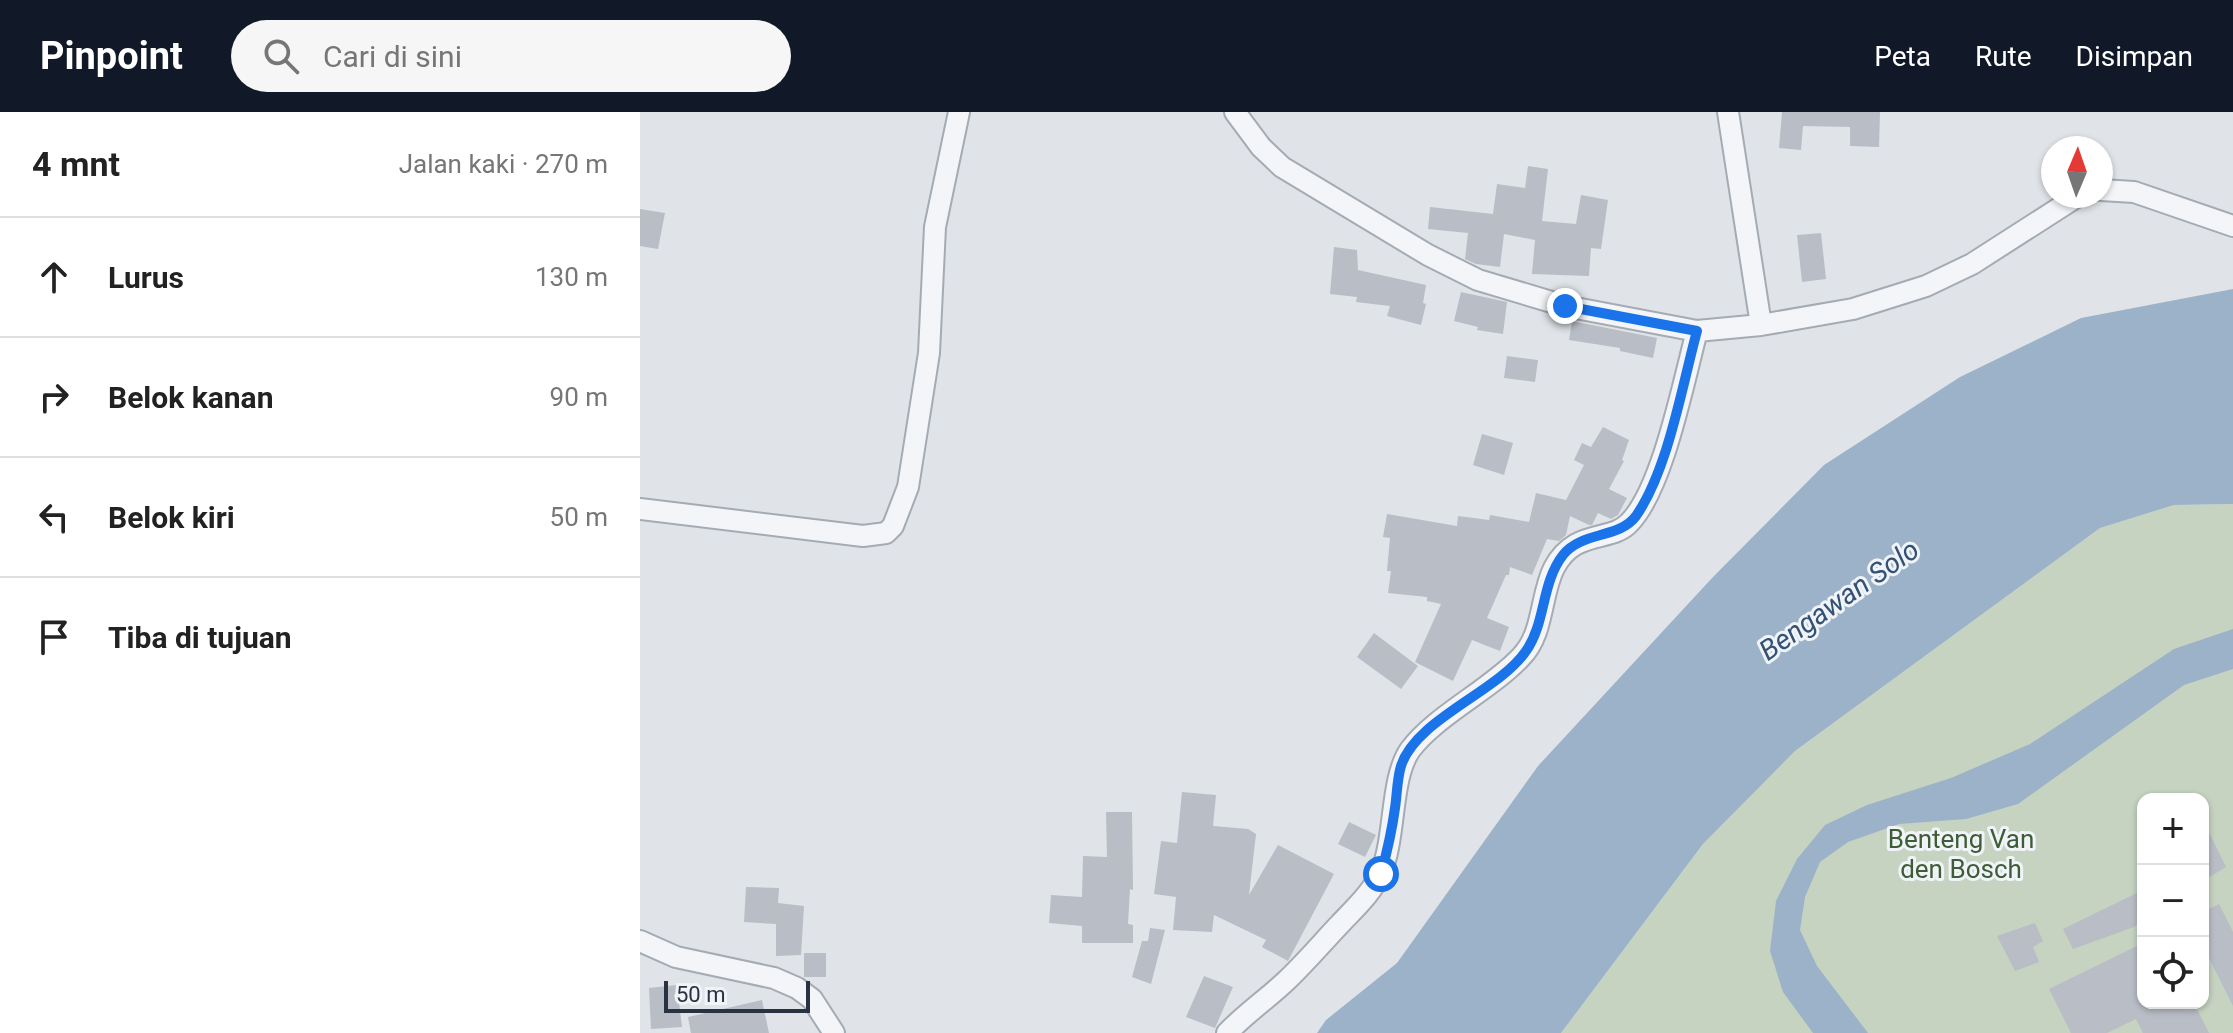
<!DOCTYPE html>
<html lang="id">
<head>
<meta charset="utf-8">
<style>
	:root { --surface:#fff; --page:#f6f6f6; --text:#222; --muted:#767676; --line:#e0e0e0; --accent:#111827 }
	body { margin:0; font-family:Roboto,sans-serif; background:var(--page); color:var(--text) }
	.controls { position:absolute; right:24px; bottom:24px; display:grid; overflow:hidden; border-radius:16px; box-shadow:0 2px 6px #0004 }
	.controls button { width:72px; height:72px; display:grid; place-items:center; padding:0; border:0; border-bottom:2px solid var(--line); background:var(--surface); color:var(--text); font:40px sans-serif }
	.compass { position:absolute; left:1401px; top:24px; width:72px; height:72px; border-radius:50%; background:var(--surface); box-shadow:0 2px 6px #0004; rotate:2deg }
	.scale { position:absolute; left:24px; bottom:20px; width:146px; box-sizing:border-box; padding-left:8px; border:4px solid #293241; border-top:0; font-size:22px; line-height:28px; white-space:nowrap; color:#293241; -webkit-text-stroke:6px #f0f3f7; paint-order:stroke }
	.stop { position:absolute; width:24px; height:24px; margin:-18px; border:6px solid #1a73e8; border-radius:50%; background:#fff }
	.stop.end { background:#1a73e8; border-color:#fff; box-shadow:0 2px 8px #0008 }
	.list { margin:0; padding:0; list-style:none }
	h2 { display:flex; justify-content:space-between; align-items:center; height:104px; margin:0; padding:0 32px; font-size:34px }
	h2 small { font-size:26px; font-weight:400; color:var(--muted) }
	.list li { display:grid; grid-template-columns:52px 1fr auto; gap:24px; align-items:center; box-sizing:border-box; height:120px; padding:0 32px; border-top:2px solid var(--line) }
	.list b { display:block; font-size:30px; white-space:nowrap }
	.list em { font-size:26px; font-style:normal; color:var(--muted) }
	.icon { flex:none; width:44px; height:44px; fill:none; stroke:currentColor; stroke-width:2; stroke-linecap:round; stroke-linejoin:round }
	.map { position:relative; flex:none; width:1593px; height:921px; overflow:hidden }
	header { display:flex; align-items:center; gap:48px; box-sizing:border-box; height:112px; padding:0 40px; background:var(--accent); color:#fff }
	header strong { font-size:38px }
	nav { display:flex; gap:44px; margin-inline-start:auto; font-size:28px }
	.search { width:560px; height:72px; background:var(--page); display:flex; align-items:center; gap:20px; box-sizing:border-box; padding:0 28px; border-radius:44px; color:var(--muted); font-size:30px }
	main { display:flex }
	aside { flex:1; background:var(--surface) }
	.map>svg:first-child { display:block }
	.green { fill:#c6d3c1; fill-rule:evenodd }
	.water { fill:#9bb2c9 }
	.building { fill:#b8bdc6 }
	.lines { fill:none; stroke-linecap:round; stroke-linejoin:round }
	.street-casing { stroke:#a5abb3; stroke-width:24 }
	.street { stroke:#f3f5f8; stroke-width:20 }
	.route { stroke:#1a73e8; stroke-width:10 }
	.labels { text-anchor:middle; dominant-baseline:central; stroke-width:6; stroke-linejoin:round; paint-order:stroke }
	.park-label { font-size:26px; fill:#3e5d36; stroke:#f0f3f7 }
	.water-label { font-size:28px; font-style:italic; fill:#335175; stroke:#f0f3f7 }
</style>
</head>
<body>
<header>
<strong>Pinpoint</strong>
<div class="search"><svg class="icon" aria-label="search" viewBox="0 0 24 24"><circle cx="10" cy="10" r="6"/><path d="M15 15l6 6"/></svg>Cari di sini</div>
<nav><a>Peta</a><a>Rute</a><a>Disimpan</a></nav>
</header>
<main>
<aside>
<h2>4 mnt<small>Jalan kaki · 270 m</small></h2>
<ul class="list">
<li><svg class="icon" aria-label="ahead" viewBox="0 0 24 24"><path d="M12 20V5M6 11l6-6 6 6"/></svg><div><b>Lurus</b></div><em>130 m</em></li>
<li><svg class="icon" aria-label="right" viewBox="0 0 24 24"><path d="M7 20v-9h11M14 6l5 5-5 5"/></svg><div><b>Belok kanan</b></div><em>90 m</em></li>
<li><svg class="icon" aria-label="left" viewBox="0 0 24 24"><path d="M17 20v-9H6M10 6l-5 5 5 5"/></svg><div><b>Belok kiri</b></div><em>50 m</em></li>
<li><svg class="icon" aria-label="arrive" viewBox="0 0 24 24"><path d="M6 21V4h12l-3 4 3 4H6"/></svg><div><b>Tiba di tujuan</b></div></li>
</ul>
</aside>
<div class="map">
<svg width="1593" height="921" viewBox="0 0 1593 921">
	<rect width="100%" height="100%" fill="#e0e4e9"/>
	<path class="green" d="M 1593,392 L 1593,921 L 921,921 L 1063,732 L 1155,639 L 1460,416 L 1534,393 ZM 1503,687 L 1563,687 L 1563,891 L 1503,891 Z"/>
	<path class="water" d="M 1593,177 L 1593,392 L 1534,393 L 1460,416 L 1155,639 L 1063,732 L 921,921 L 677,921 L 686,908 L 757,851 L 898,654 L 1073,465 L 1184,353 L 1320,265 L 1441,206 Z
		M 1593,517 L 1593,557 L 1544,573 L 1378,692 L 1326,707 L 1259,712 L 1208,730 L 1180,750 L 1165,785 L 1160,818 L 1177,854 L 1228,921 L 1173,921 L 1143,880 L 1130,839 L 1136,789 L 1157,747 L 1185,713 L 1227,693 L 1311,666 L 1390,632 L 1534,537 Z"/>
	<path class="building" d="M 1142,0 L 1240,0 L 1239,35 L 1210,34 L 1210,15 L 1163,14 L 1161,38 L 1139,36 Z
		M 888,54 L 908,57 L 902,109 L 936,112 L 941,83 L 968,88 L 961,137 L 951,136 L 949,164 L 892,162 L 895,128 L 864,122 L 860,155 L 836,152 L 825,147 L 828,121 L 788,117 L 790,95 L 853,102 L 857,72 L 885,76 Z
		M 0,97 L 25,101 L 18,137 L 0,134 Z
		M 1181,121 L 1186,167 L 1162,170 L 1157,123 Z
		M 694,135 L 717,138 L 718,158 L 786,173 L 783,191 L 786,192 L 781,213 L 747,204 L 750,194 L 716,190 L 717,185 L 690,182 Z
		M 821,180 L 867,190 L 863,222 L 837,218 L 838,215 L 814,209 Z
		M 932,209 L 1017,226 L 1013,246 L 980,239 L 980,236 L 929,228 Z
		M 867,244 L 898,248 L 895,270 L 864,266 Z
		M 963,315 L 989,328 L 982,348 L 984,349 L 969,377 L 987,386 L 978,403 L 971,407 L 958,401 L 952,413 L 949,413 L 930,404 L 926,423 L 919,429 L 907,427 L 892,463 L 870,455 L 869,463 L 866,463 L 847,506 L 869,515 L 860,539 L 832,528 L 813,569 L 775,550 L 801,492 L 787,489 L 787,485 L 748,481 L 751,459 L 747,459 L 750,426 L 743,425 L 747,402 L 817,414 L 818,404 L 849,408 L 850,403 L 889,410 L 896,381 L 926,388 L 944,353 L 934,348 L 942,331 L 951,335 Z
		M 842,322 L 873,331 L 864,363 L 833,353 Z
		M 734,521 L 778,554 L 761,577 L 717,545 Z
		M 542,680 L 576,683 L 573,714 L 608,717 L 616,722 L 609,783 L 638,733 L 694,762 L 648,849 L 622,835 L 626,828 L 574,803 L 572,820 L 533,818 L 536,785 L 514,782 L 521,729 L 537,731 Z
		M 466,700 L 492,700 L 493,778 L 490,777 L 488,812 L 493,813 L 493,831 L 442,831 L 442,814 L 409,811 L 411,783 L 442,785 L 443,744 L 467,745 Z
		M 1563,708 L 1586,755 L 1563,769 Z
		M 709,710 L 736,723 L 725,745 L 698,732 Z
		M 106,775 L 139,776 L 138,791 L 164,794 L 161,843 L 136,844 L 136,812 L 104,810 Z
		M 1503,778 L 1503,809 L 1494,815 L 1433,837 L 1423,817 Z
		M 1579,792 L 1593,820 L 1593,894 L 1563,834 L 1563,800 Z
		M 1395,811 L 1403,829 L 1393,835 L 1399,850 L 1375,859 L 1357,824 Z
		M 510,816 L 525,818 L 511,872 L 492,865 L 502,829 L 508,829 Z
		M 1503,831 L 1503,891 L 1554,891 L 1569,921 L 1503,921 L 1496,907 L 1467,921 L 1431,921 L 1409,877 Z
		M 164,841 L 186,841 L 186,865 L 164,865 Z
		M 564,864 L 593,875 L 575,916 L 546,905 Z
		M 37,873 L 42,915 L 11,917 L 9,876 Z
		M 122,888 L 129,921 L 51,921 L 48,905 Z"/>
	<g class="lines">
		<defs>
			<path id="street" d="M 595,0 L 621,35 L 642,55 L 788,143 L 838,168 L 925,194 L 1057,219 L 1121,213 L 1213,197 L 1286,174 L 1332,152 L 1438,84
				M 1088,0 L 1121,213
				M 1461,78 L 1494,80 L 1593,114
				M 0,397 L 223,424 L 246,421 L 253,414 L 268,375 L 289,241 L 295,115 L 319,0
				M 0,829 L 36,845 L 134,866 L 157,876 L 172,887 L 194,921
				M 587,921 C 605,902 627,887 646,869 C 665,851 682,831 700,812 C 714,797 733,780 741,760 C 756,725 750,667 770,638 C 795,604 850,578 881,545 C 904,522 900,484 914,456 C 935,416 970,431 989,411 C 1023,377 1044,267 1057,219"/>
		</defs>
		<use href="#street" class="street-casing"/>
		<use href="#street" class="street"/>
	</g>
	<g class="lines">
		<path class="route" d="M 741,762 C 747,740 752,718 755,696 C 757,683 757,667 761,654 C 776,607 858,580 886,539 C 906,511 901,471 923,443 C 942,419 979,427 996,404 C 1028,358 1042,274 1057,219 L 925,194"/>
	</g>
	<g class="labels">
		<g class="park-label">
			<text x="1321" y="727">Benteng Van<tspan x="1321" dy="30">den Bosch</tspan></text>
		</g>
		<g class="water-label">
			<text transform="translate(1199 488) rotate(-35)">Bengawan Solo</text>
		</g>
	</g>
</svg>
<div class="controls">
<button>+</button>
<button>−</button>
<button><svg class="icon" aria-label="locate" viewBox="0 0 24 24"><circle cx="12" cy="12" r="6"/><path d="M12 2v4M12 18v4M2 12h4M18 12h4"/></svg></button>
</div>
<svg class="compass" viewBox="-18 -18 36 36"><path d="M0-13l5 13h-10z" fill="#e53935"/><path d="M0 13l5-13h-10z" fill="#767676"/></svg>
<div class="scale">50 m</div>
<div class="stop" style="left:741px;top:762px"></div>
<div class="stop end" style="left:925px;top:194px"></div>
</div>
</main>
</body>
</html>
